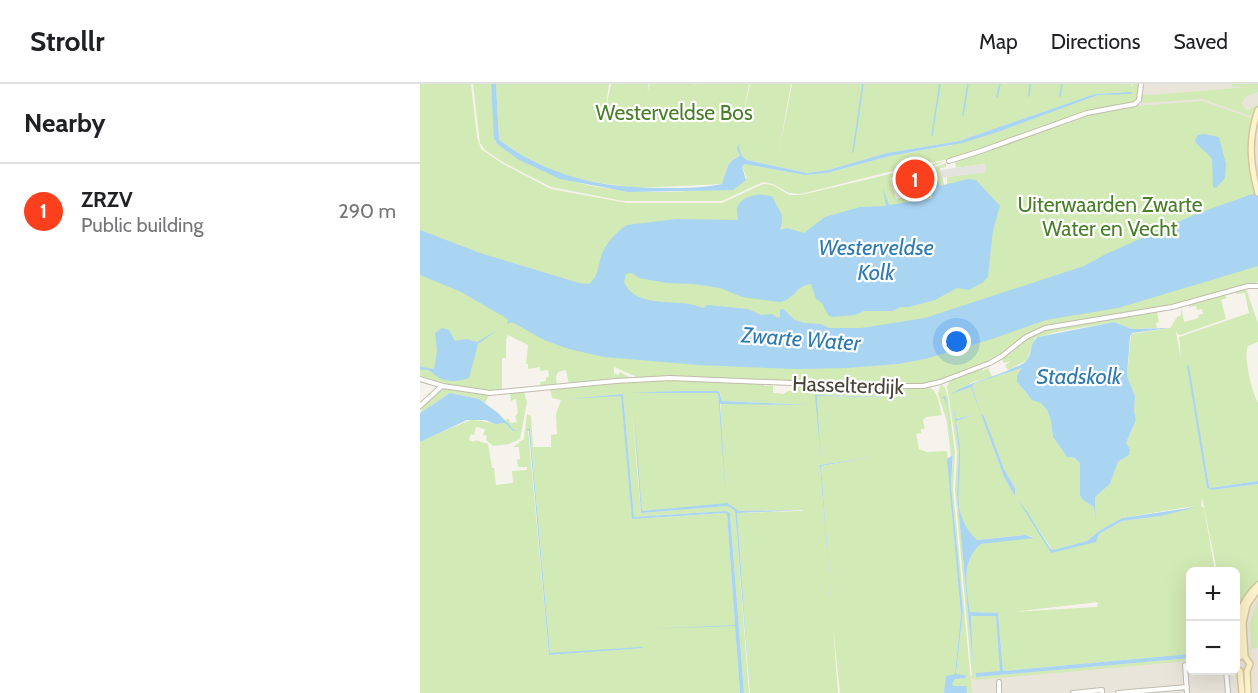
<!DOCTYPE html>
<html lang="en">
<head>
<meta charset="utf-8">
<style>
	:root { --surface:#fff; --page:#f2f2f2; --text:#202124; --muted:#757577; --line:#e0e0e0; --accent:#fc3f1d }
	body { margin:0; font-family:Cabin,sans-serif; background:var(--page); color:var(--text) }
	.controls { position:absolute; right:18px; bottom:18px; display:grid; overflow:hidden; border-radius:9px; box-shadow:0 6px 24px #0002 }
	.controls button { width:54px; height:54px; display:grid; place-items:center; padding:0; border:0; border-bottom:2px solid var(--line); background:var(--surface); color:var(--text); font:30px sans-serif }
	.you { position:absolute; left:537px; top:258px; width:21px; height:21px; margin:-15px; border:4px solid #fff; border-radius:50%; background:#1a73e8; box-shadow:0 0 0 9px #1a73e833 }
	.badge { display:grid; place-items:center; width:39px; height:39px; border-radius:50%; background:var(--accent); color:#fff; font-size:20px; font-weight:700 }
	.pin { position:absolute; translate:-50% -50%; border:3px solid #fff; box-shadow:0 2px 6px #0006 }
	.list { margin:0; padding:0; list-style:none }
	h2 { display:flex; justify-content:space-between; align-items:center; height:78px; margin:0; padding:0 24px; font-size:26px }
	h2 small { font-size:20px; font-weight:400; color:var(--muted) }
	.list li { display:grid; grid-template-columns:39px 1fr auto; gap:18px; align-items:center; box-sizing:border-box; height:96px; padding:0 24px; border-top:2px solid var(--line) }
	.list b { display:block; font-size:22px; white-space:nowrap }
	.list p { margin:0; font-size:20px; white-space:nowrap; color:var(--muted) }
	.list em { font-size:20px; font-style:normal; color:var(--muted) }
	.map { position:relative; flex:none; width:838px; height:609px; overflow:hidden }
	header { display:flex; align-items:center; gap:36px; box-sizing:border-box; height:84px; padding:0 30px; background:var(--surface); border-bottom:2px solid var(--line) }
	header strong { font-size:28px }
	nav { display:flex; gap:33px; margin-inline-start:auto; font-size:21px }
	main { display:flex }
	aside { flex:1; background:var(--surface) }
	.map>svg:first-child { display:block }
	.residential { fill:#eae5da }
	.green { fill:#d2eab5; fill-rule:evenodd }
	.parking { fill:#e5e3e0 }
	.water { fill:#a9d4f2 }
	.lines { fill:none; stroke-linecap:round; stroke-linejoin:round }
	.stream { stroke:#a9d4f2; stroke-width:1.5 }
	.street-casing { stroke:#c2bbae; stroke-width:6 }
	.secondary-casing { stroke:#d6c79b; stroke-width:8 }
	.street { stroke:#fff; stroke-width:4 }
	.secondary { stroke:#fff3cd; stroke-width:5 }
	.labels { text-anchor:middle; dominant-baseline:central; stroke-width:4.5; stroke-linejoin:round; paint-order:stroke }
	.park-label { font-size:21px; fill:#4a7f2a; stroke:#fff }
	.street-label { font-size:21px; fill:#4b4439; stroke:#fff }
	.water-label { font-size:22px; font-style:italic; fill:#2e7ab2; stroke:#fff }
</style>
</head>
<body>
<header>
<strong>Strollr</strong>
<nav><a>Map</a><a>Directions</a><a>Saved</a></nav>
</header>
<main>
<aside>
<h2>Nearby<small></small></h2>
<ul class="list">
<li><span class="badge">1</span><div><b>ZRZV</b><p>Public building</p></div><em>290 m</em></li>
</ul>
</aside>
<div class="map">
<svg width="838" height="609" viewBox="0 0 838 609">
	<rect width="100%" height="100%" fill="#f6f3ec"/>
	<path class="residential" d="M 712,0 L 838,0 L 838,135 L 714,23 Z
		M 838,492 L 838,609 L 503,609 L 510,595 L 770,572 L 770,586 L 816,586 L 816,512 Z"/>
	<path class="green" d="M 0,0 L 51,0 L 57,53 L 61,65 L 83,80 L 131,105 L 207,119 L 302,119 L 343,100 L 353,101 L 369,111 L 381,111 L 525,77 L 506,85 L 470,94 L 476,115 L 485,113 L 487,118 L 503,115 L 502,109 L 510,107 L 506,91 L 509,86 L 526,79 L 526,83 L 520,84 L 524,101 L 527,100 L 527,93 L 565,88 L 564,80 L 536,84 L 535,76 L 659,32 L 704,23 L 782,17 L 831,34 L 831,32 L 782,15 L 723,19 L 721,16 L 721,10 L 730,11 L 830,3 L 812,3 L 812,0 L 838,0 L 838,8 L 825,13 L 822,19 L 824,24 L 828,26 L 838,20 C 823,64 831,86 838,128 C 838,150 838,175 838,198 L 760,220 L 622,243 C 603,251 590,267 571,277 C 551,287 527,295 504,300 L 219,294 L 194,283 L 194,289 L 198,291 L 200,288 L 211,294 L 149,300 L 146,286 L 138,288 L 136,293 L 137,301 L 121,303 L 120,298 L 126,297 L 126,293 L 129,293 L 128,286 L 120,287 L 120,283 L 108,285 L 108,280 L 106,280 L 108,261 L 88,251 L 86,256 L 86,274 L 82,274 L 82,308 C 55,309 26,302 0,294 Z
		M 53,0 L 71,0 L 75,57 L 77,60 C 127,99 188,109 250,108 C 269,108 290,103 309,106 L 327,94 L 322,83 L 324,80 L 385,91 L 407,89 L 470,72 L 528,62 L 578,48 L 678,11 L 711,8 L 675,10 L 539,57 L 467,69 L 408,86 L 387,89 L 327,76 C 322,72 318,67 319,60 L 318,67 L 320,72 C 305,78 306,87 303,100 L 218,104 L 180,99 L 154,94 L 133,87 L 102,71 L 82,58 L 79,55 L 76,0 L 189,0 L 185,29 L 191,0 L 229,0 L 227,9 L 230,0 L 274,0 L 275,2 L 275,0 L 329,0 L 322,38 L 330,0 L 371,0 L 357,79 L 372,0 L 711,0 L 712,3 L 713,0 L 719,0 L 718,15 L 716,18 L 679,25 L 534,74 L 484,84 L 381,110 L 369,109 L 353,100 L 343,98 L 302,117 L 203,117 L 131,103 L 84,79 L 65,66 L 60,59 Z
		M 823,205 L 827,207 L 838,240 L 838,258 L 828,262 C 823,272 832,308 838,319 L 838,397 L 790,404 L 789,402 L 768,281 L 787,404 L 792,406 L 838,400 L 838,499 L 817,534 L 816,543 L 816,488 L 797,487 L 782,413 L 781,422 L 784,424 L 795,487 L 770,488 L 770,570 L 583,587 L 578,529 L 550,528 C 547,505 540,477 561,460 L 614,453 L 604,451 L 556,456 L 546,445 L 541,435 L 538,409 L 540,371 L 536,337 L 554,331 L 536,335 L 533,320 L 539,368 L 537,410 L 553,582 L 551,532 L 576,532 L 581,587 L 557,593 L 770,574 L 770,577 L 555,596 L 552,594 L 535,406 L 537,368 L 527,302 L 531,295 L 561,284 L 563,287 L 568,284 L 572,293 L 553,298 L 531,310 L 551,302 L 584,393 L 595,411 L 595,404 L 584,385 L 564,332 L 561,330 L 552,302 L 555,299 L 602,284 L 597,291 L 597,298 L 610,314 L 621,319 L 627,326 L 631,337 L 633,353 L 647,373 L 653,374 L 660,379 L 660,412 L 663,416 L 674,423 L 676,443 L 675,413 L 690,400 L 698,378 L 709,371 L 710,365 L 706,359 L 716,336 L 714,327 L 715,312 L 707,292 L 711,250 L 750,244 L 757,233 L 761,231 L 761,223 L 764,238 L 779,234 L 778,231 L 783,230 L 782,225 L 777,226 L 776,222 L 769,223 L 769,221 L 805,211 L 807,214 L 801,216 L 806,235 L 760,251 L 757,250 L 755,244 L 761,274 L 759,253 L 829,229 L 825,209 L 816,210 L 817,207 ZM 774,422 L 741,432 L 702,437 L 679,450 L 678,454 L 631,469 L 608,429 L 631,464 L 633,466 L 667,457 L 679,447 L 702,434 ZM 678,518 L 677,523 L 591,528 L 592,528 Z
		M 737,228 L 739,238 L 736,239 L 737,244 L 712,245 L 694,238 L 636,248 L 615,254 L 607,276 L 588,286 L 585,281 L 591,277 L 584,279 L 581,274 L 617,248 L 660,238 Z
		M 250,296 L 344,299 L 345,302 L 353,301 L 353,309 L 364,310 L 368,307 L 375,307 L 376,301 L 482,304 L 509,303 C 519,308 519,321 522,331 L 506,333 L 503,336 L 505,345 L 501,345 L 501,349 L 496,350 L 499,365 L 507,368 L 527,367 L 541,531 L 535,590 L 526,592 L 524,609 L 420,609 L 413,542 L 418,609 L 330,609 L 317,429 L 383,427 L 383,426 L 319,427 L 307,420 L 222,427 L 212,330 L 221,429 L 308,422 L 315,427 L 329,609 L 324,609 L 310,429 L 306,427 L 214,433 L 203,310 L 146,315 L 201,311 L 213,435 L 307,429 L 320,609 L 0,609 L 0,358 C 6,355 48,336 52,336 C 64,337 74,340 85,339 L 93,347 L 100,346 L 94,346 L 84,336 L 89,335 L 90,339 L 97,338 L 95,332 L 98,329 L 96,315 L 91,317 L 90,310 L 104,308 L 107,318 L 100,355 L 89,360 L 73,362 L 66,356 L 67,352 L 63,351 L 65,345 L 56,343 L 54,351 L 51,350 L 49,356 L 54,358 L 55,356 L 68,360 L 72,384 L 74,384 L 76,401 L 93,399 L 92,387 L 107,386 L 107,383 L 98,383 L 97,376 L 100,375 L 99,363 L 93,363 L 104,355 L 107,330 L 111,332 L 113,363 L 131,363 L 131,351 L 137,350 L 136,330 L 141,316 L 132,314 L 130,305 L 220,297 ZM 300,308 L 302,317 L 391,321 L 301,319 L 301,342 L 298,309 L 208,309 ZM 396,311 L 515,314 L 397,312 L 401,376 ZM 110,345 L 130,570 L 223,564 L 129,571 L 108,346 ZM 458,372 L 401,382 L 413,538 L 400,381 Z
		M 521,300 L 525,304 L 528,314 L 535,368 L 533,406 L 552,609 L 547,609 L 548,607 L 543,601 L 534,602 L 532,600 L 535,595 L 545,595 L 536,590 L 543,527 L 531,401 L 533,374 L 529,337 L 533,371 L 531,373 L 527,338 L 518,310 Z
		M 24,304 L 29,304 L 69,311 L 65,319 L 59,315 L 30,309 L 0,329 L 4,320 Z
		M 838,516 L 838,564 L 831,565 L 830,539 Z"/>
	<path class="parking" d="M 565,80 L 566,88 L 521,94 L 520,86 Z"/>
	<path class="water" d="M 71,0 L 76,0 L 79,55 L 82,58 C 134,95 185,104 247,104 C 265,104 285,104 302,100 C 307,87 305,78 320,72 L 317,65 L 319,59 C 319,65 320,72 327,76 L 387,89 L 408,86 L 467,69 L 539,57 L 675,10 L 711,8 L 712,10 L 678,11 L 578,48 L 542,59 L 470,72 L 407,89 L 385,91 L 324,80 L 322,83 L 326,96 L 313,106 L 208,108 L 140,95 L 99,76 L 77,60 L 74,54 Z
		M 784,50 L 799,53 L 806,80 L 805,94 L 796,104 L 793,103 L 792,75 C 787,67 777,63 775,56 L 778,51 Z
		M 515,90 L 520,102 L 548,95 L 556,96 L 580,122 L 573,146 L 568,193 L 562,199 L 549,206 L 537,204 L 515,216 L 489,223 L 481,223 L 472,227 L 444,227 L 435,231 L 412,233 L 408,231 L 402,219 L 396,215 L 391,200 C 377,201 373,216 360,218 L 322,213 L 300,204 L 274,200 L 247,199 L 219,194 L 212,189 L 206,190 L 204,198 C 214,220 240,217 260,219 C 269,219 276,222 284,224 L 287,221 L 328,225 L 341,231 L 352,230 L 357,234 L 360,233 L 360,226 L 363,225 L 375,236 L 384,239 L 401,240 L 409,244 L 441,244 L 505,234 L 664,182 L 686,170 L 776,130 L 838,108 L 838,182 L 698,224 L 626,236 L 572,255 L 505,275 L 478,280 L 427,284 L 375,285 L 278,281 L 184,273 L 149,265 L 124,256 L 92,238 L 87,240 L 88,236 L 86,234 L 41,208 L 0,191 L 0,146 L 60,169 L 159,199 L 169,200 C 179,192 178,181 182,170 C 186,159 197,147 207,141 L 256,135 L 318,136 C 318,133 317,129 317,126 C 319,111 342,108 353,113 C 358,129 366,126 360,146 L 367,144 L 384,149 L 405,133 L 440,123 L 466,122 L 463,104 L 469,121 L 512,114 L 509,92 Z
		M 694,238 L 712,245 L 750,244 L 712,249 L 710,252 L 707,292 L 715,312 L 714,327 L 716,336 L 706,359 L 710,365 L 709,371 L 698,378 L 690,400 L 675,413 L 676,443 L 674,423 L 663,416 L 660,412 L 660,379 L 654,374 L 647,373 L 633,353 L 631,337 L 627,326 L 621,319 L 612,316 L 597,298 L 597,291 L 602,284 L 555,299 L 552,302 L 561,330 L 564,332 L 584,385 L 595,404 L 595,412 L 584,393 L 551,303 L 531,310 C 551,297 573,294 593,284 C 597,282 603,281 606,277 C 613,270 609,259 618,253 Z
		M 22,244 L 29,246 L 35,257 L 46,255 L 57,258 L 79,245 L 58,260 L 49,294 C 41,297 26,299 18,293 C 11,288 9,284 0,286 L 0,279 L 1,283 L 14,285 L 17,267 L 15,249 Z
		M 767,281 L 769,282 L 789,402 L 790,404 L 838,397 L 838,400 L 792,406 L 787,404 Z
		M 261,307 L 299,307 L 302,317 L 391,321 L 300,320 L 306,414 L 298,309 L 208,309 Z
		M 30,309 L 59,315 L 78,329 L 94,346 L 101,346 L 93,347 L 85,339 L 76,340 L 65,336 L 47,336 L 0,358 L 0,329 Z
		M 203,310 L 214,433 L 306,427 L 310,429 L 324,609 L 320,609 L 315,542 L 228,545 L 315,541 L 307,430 L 305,429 L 212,435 L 201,312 L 146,315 Z
		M 395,311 L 515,314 L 397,312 L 401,376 Z
		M 525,312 L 527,319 L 533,368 L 531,401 L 543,527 L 536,590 L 545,591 L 546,594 L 535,595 L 532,600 L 534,602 L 546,602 L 547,609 L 524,609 L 526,592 L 535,590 L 541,531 L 527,375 L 533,371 L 527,321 L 524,314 L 521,314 Z
		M 533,320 L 536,335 L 554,331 L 536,337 C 538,348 540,360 540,371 C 541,403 530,431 557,456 L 605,451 L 614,454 L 561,460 C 540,477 547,505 550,528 L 578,529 L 583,587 L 770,570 L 770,574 L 556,593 L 556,589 L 580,587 L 576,532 L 551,532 L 553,582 L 537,410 L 539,368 Z
		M 214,329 L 222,427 L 307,419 L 319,427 L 384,426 L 317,429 L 330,609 L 315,427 L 308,422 L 221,429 Z
		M 106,345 L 110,345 L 110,347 L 130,569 L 221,563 L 224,564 L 129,571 L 109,347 Z
		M 458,372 L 401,382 L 413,539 L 400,381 Z
		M 598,416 L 608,429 L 630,464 L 633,466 L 667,457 L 679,447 L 702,434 L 776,423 L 741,432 L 702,437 L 679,450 L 676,458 L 631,469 Z"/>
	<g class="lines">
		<path class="stream" d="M 609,12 L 610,0
			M 640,12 L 642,0
			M 577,13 L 580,0
			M 543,31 L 548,0
			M 512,51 L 520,0
			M 433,68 L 443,0"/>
		<defs>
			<path id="street" d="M 529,77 L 561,67 L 667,29 L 715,20 L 719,16 L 721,0
				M 0,295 L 23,302 L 70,309 L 196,297 L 250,294 L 442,302 L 503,302 L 520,298 L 570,279 L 582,272 L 606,253 L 625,244 L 752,223 L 828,202 L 838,202
				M 0,322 L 22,302
				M 765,581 L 767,609
				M 806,586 L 808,609
				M 579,598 L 579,609
				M 653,609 L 682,606 L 682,609
				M 698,609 L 767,603"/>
			<path id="secondary" d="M 838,26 C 828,55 830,80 838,109
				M 820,573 C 819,542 813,524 838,501
				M 820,587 L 822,609
				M 828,609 L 827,587 L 830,580 L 825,573 L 823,539 L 827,521 L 838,505"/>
		</defs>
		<use href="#street" class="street-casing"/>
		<use href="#secondary" class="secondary-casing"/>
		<use href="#street" class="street"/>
		<use href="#secondary" class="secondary"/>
	</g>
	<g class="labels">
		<g class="park-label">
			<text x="254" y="28">Westerveldse Bos</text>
			<text x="690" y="120">Uiterwaarden Zwarte<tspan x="690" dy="24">Water en Vecht</tspan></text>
		</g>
		<g class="street-label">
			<text transform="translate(428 301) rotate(2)">Hasselterdijk</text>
		</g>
		<g class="water-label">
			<text x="456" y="163">Westerveldse<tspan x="456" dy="25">Kolk</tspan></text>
			<text transform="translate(381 255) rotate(4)">Zwarte Water</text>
			<text x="659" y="292">Stadskolk</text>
		</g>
	</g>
</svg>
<div class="controls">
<button>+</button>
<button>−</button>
</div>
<div class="you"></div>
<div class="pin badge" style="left:495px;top:95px">1</div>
</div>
</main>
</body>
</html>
